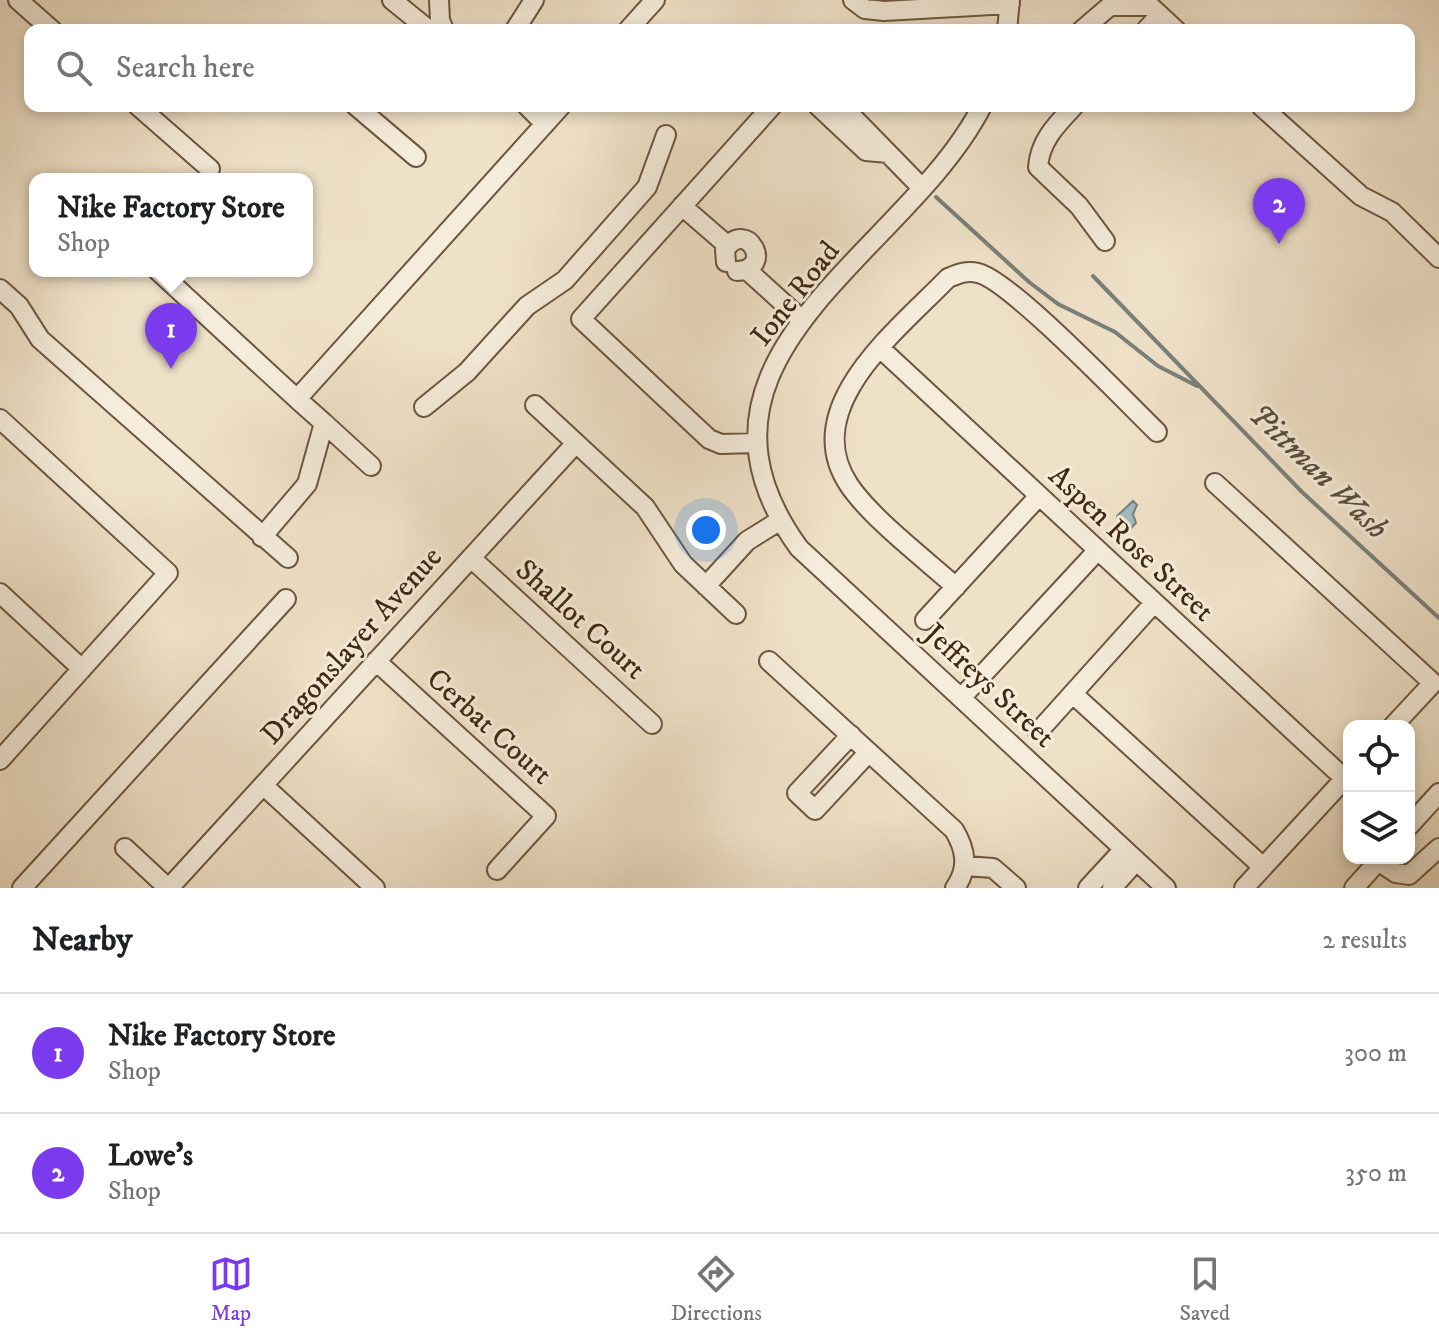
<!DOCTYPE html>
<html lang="en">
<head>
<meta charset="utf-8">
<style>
	:root { --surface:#fff; --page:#f6f6f6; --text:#202124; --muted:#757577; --line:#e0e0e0; --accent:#7c3aed }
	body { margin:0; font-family:"IM FELL DW Pica",serif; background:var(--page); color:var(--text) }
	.controls { position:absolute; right:24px; bottom:24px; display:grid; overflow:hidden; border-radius:16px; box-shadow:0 4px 12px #0003 }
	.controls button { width:72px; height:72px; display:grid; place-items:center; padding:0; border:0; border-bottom:2px solid var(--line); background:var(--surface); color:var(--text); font:40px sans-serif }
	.you { position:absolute; left:706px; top:530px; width:28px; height:28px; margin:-20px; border:6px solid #fff; border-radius:50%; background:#1a73e8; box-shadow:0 0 0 12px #1a73e833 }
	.badge { display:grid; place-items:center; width:52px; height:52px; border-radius:50%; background:var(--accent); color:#fff; font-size:26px; font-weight:700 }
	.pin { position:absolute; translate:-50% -66px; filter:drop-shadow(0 2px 4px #0008) }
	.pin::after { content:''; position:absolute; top:42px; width:28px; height:24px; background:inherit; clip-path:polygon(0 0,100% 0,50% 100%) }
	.popup { position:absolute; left:29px; top:173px; width:284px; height:104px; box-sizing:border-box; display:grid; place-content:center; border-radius:16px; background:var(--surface); filter:drop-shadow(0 2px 6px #0005); font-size:26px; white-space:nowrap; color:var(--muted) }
	.popup b { font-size:30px; color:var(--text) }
	.popup::after { content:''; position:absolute; left:50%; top:100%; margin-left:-16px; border:16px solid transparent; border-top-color:var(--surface) }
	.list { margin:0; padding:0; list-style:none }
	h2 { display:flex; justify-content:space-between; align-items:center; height:104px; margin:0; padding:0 32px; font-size:34px }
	h2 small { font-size:26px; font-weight:400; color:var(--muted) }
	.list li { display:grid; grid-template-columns:52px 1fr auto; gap:24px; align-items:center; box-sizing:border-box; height:120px; padding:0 32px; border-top:2px solid var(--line) }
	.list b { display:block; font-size:30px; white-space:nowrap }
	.list p { margin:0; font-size:26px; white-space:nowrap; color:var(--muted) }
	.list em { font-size:26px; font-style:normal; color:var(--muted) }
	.icon { flex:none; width:44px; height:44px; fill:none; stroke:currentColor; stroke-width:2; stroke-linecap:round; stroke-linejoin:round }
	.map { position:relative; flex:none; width:1439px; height:888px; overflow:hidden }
	.search { position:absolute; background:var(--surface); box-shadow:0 4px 12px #0003; left:24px; right:24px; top:24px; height:88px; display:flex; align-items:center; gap:20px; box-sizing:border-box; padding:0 28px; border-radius:16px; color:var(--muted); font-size:30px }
	.sheet { height:344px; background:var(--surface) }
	nav { display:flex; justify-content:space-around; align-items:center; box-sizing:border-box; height:112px; border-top:2px solid var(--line); background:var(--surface); font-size:22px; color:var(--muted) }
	nav a { display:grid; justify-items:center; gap:4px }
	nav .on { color:var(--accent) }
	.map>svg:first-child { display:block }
	.water { fill:#9fbbc0; stroke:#79807a; stroke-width:2 }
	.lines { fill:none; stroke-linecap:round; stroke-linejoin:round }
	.stream { stroke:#79807a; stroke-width:4 }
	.minor-casing { stroke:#6c563f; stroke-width:22 }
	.minor { stroke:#f5ecdb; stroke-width:18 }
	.labels { text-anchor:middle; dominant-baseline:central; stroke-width:6; stroke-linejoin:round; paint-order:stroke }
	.street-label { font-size:30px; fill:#412811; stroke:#f5ecdb }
	.water-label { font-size:32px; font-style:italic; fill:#584d3d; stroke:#f5ecdb }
</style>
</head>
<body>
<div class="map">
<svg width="1439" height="888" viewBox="0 0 1439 888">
	<rect width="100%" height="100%" fill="#efe1c8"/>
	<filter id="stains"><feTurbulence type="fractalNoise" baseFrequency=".0025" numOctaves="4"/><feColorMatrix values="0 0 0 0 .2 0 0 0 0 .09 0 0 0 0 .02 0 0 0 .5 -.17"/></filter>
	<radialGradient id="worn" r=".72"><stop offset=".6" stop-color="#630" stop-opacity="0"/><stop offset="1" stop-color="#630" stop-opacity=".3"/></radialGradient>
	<path class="water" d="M 1133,501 L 1137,505 L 1133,514 L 1136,523 L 1130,529 L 1120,526 L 1117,516 Z"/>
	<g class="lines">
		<path class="stream" d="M 936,197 L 1029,282 L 1058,304 L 1115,332 L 1158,366 L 1197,386
			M 1093,276 L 1302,492 L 1439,618"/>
		<defs>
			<path id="minor" d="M 18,0 L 52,30
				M 392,0 L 429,30
				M 439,0 L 440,20 L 444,30
				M 853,0 L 865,9 L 884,11 L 1010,4
				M 515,30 L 534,0
				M 628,30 L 655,0
				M 1007,30 L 1010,0
				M 1082,30 L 1110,6 L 1150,6 L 1176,30
				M 1146,30 L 1160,15
				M 138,106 L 210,169
				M 356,106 L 416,157
				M 527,106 L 545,124
				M 818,106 L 866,151 L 888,153
				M 842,106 L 922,188
				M 982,106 C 906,255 660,356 799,548 L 1166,888
				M 1074,106 C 1056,125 1040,141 1038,167 L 1079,206 L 1105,241
				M 1261,106 L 1361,196 L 1392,212 L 1439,258
				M 682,206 L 727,245
				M 726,262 L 725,250 C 746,217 776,269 737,271
				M 747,270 L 802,320
				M 158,271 L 297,399 L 561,106
				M 0,289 L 19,306 L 40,339 L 288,558
				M 881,349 L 1345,779
				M 535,405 L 645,507 L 683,564 L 736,614
				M 424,407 L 467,372 L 527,306 L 565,280 L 647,187 L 666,135
				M 0,419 L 168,573 L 0,760
				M 324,423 L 371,466
				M 756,443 L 721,444 L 709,439 L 581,319 L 772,106
				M 1215,483 L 1433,683 L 1393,726
				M 262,537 L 307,484 L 324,423 L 297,399
				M 471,558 L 652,724
				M 706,586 L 747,541 L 779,521
				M 956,587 C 925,559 872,519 849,485 C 797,407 898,330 948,278 C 958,274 966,270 978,273 C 1010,280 1126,402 1157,432
				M 0,593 L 82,669
				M 925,620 L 1038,497
				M 376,661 L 546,816 L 497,870
				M 769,661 L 954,830 C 966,850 969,868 955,888
				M 1073,694 L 1263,867
				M 961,698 L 1097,551
				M 1038,732 L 1154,603
				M 851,735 L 797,793 L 815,810 L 869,752
				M 263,785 L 375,888
				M 1409,826 L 1439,793
				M 125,848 L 168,888
				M 1378,861 L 1396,873 L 1409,875 L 1439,848
				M 965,866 L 993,868 L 1016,888
				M 22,888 L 286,599
				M 169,888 L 576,443
				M 1088,888 L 1124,849
				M 1112,888 L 1136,861
				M 1244,888 L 1349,774
				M 1354,888 L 1381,858"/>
		</defs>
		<use href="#minor" class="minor-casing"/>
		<use href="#minor" class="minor"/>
	</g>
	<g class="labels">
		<g class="street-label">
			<text transform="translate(796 294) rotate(-52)">Ione Road</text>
			<text transform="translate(1131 544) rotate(43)">Aspen Rose Street</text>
			<text transform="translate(580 620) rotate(42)">Shallot Court</text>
			<text transform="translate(352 646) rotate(-48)">Dragonslayer Avenue</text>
			<text transform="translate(989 686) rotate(43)">Jeffreys Street</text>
			<text transform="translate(489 727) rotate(42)">Cerbat Court</text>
		</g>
		<g class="water-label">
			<text transform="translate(1318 472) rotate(44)">Pittman Wash</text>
		</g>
	</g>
	<rect width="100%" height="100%" filter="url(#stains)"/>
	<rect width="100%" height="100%" fill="url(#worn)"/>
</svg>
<div class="controls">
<button><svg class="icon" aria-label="locate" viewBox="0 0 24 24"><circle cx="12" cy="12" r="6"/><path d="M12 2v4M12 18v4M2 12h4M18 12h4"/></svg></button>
<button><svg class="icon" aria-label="layers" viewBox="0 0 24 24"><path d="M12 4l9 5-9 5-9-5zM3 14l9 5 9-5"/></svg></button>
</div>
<div class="you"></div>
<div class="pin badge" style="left:171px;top:369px">1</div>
<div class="popup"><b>Nike Factory Store</b>Shop</div>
<div class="pin badge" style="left:1279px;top:244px">2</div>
<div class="search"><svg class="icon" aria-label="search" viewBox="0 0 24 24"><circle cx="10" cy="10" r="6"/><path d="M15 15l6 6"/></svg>Search here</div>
</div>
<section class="sheet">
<h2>Nearby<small>2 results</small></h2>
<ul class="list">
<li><span class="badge">1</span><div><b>Nike Factory Store</b><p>Shop</p></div><em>300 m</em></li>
<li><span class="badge">2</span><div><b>Lowe's</b><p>Shop</p></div><em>350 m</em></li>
</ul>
</section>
<nav>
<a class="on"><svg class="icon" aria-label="map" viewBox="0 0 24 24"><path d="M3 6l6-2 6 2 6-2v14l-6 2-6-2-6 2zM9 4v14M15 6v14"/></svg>Map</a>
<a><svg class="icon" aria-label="directions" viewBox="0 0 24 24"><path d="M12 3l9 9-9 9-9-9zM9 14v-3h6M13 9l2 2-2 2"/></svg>Directions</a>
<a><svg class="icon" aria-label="saved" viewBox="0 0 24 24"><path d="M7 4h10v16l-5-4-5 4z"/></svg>Saved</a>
</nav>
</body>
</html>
